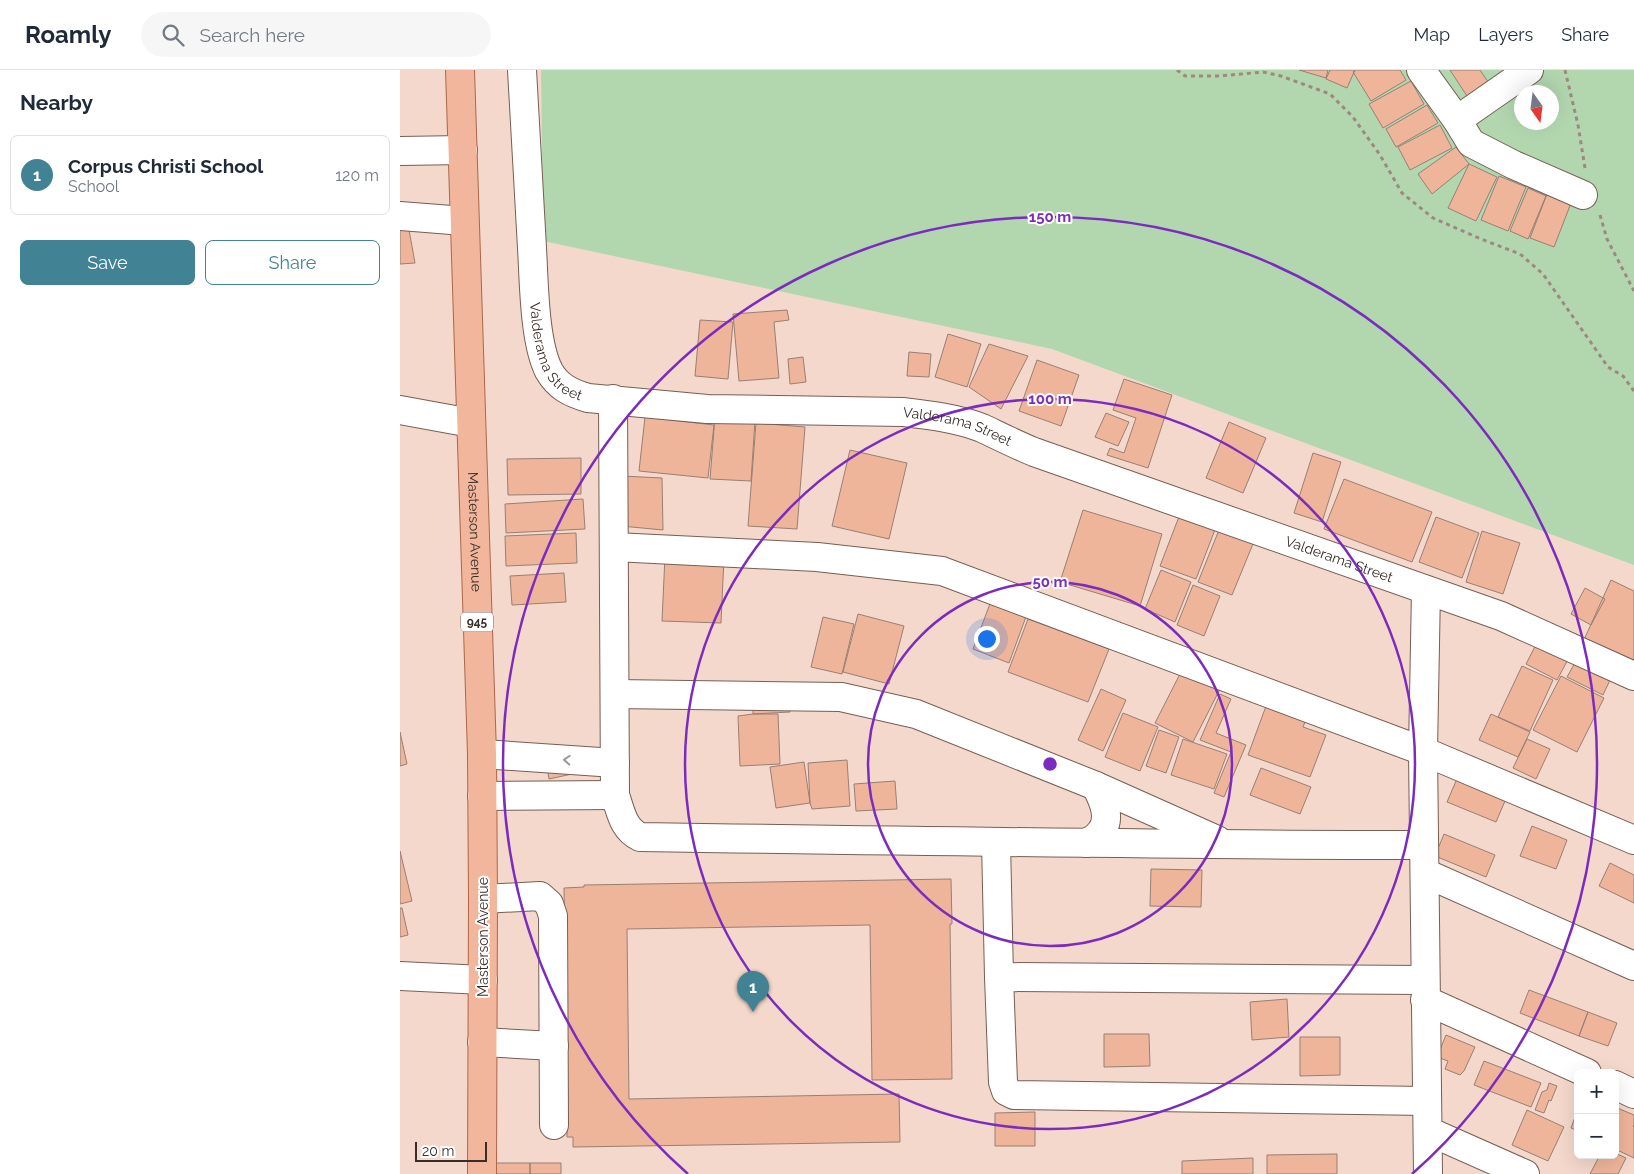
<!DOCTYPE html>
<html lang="en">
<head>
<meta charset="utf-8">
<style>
	:root { --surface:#fff; --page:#f6f6f7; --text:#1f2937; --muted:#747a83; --line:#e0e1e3; --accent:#418294 }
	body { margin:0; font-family:Raleway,sans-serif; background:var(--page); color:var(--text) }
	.controls { position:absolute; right:15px; bottom:15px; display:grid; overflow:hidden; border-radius:8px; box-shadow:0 5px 20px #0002 }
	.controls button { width:45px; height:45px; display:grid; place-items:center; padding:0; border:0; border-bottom:1px solid var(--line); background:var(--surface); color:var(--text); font:25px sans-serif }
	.compass { position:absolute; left:1114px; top:15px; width:45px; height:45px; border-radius:50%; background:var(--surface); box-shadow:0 5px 20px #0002; rotate:166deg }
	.scale { position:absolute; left:15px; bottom:12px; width:72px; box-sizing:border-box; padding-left:5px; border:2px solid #382d28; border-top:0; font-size:14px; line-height:18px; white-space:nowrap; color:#382d28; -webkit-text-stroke:4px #fff; paint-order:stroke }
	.you { position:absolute; left:586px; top:568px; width:18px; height:18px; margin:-12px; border:4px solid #fff; border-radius:50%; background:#1a73e8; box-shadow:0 0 0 8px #1a73e833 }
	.badge { display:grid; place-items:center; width:32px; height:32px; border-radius:50%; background:var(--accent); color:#fff; font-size:16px; font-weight:700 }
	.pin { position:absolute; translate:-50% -41px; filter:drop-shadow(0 1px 2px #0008) }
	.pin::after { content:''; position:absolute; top:26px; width:18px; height:15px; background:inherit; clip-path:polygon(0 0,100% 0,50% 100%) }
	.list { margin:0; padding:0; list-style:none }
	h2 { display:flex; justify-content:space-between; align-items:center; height:65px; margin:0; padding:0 20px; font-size:21px }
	h2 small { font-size:16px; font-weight:400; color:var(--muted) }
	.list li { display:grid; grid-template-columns:32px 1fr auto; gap:15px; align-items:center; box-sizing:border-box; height:80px; margin:0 10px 10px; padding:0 10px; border:1px solid var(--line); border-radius:8px }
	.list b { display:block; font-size:19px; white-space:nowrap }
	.list p { margin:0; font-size:16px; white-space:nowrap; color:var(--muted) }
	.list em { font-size:16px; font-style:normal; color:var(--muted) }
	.actions { display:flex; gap:10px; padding:15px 20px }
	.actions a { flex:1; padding:11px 0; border:1px solid var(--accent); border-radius:8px; text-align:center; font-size:18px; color:var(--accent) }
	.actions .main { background:var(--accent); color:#fff }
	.icon { flex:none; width:28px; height:28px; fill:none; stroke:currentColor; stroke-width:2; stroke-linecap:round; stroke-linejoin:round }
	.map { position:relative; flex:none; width:1234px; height:1104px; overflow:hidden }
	header { display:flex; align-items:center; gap:30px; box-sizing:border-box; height:70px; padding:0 25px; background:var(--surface); border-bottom:1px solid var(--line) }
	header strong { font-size:24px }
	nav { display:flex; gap:28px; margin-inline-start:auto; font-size:18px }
	.search { width:350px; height:45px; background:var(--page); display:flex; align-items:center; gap:12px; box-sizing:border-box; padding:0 18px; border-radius:28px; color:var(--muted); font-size:19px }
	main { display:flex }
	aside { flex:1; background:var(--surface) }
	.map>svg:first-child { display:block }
	.green { fill:#b2d7af; fill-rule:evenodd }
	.building { fill:#eeb59b; stroke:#987f74 }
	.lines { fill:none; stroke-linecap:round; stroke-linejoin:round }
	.minor-casing { stroke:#765e54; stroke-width:30 }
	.major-casing { stroke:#ac6748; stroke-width:30 }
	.path { stroke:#9d8980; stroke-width:3; stroke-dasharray:4 4; stroke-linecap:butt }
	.minor { stroke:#fff; stroke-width:28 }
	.major { stroke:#f2b69c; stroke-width:28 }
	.oneway { stroke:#9c9694 }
	.ring { fill:none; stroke:#7b2cbf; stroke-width:2.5 }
	.labels { text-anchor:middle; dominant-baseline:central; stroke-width:4; stroke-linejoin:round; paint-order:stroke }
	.shield { fill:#fff; stroke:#746c68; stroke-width:1 }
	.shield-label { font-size:12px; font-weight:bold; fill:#382d28 }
	.street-label { font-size:14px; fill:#382d28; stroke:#fff }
	.centre { fill:#7b2cbf; stroke:#fff; stroke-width:2.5 }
	.ring-label { font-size:15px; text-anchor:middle; font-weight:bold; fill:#7b2cbf; stroke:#fff; stroke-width:4; stroke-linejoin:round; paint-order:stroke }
</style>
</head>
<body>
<header>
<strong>Roamly</strong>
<div class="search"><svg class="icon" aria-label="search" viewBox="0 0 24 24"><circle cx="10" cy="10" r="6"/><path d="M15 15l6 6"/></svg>Search here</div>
<nav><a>Map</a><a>Layers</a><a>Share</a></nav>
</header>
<main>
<aside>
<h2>Nearby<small></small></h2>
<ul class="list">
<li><span class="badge">1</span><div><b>Corpus Christi School</b><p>School</p></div><em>120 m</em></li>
</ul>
<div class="actions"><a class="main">Save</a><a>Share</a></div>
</aside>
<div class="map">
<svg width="1234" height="1104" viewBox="0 0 1234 1104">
	<rect width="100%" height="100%" fill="#f4d8cc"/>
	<path class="green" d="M 141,0 L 1234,0 L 1234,495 L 652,279 L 143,171 ZM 1122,22 L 1152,22 L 1152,52 L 1122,52 Z"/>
	<path class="building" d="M 899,0 L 928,0 L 926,8 Z
		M 930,0 L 955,0 L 947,18 L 926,9 Z
		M 955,0 L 1000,0 L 1006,10 L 971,31 L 953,2 Z
		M 1050,0 L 1080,0 L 1088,12 L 1067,26 Z
		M 1011,11 L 1024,34 L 983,58 L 969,34 Z
		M 1027,35 L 1038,53 L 996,77 L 986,59 Z
		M 1040,55 L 1052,78 L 1010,100 L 998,77 Z
		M 1056,77 L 1069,94 L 1032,124 L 1018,104 Z
		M 1069,94 L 1097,107 L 1076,151 L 1048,138 Z
		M 1099,106 L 1126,117 L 1108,161 L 1081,150 Z
		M 1128,118 L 1146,126 L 1128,169 L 1110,161 Z
		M 1147,124 L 1171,133 L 1154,177 L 1130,168 Z
		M 0,159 L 9,160 L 15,193 L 0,194 Z
		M 387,240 L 389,250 L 374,252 L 379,308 L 339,311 L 333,244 Z
		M 300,250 L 333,252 L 328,309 L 295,306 Z
		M 548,264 L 581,274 L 567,317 L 535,307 Z
		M 589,274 L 628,286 L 601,339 L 569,317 Z
		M 509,282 L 531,284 L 529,307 L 507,306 Z
		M 403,287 L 406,312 L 390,314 L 388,289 Z
		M 637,290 L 679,305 L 661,356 L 619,341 Z
		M 724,309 L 772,325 L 748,398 L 707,385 L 710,378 L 724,383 L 736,348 L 713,340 Z
		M 706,343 L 729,352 L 718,376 L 695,367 Z
		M 245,347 L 314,355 L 308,408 L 239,401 Z
		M 315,347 L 355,350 L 351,411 L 310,409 Z
		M 829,352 L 866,368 L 843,423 L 806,408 Z
		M 356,353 L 405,357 L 397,459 L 348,456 Z
		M 450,380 L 507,393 L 489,469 L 432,456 Z
		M 913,383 L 941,392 L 922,452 L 894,443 Z
		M 181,388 L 181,424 L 108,425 L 107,389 Z
		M 222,406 L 262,408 L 263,460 L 221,456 Z
		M 944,409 L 1032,442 L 1012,492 L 924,459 Z
		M 183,429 L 185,459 L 106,463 L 105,434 Z
		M 683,440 L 762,464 L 740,536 L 660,512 Z
		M 780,444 L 816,457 L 796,509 L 760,496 Z
		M 1036,447 L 1079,463 L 1062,508 L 1019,492 Z
		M 821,455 L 855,469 L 832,525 L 798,512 Z
		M 1082,461 L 1120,473 L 1103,524 L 1066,512 Z
		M 176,463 L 177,493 L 106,496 L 105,466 Z
		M 265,486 L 324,488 L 321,553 L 262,551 Z
		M 761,500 L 791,512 L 775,552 L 745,539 Z
		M 164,503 L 166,532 L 112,535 L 110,506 Z
		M 1211,510 L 1234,521 L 1234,594 L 1183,572 Z
		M 793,515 L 820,526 L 804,566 L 777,555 Z
		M 1185,518 L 1205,529 L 1191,555 L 1171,544 Z
		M 591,531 L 627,544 L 609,593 L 573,579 Z
		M 458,544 L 504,556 L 489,614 L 443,602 Z
		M 423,547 L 454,554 L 442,604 L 411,597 Z
		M 628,549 L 709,579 L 688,632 L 608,602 Z
		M 1141,565 L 1172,582 L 1157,610 L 1126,594 Z
		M 1176,591 L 1211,608 L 1203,625 L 1167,607 Z
		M 1122,596 L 1153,610 L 1130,661 L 1098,647 Z
		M 782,600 L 820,619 L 793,672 L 755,653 Z
		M 1161,606 L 1204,628 L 1177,682 L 1133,660 Z
		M 701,619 L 726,630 L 703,681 L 678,670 Z
		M 820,624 L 831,629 L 816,663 L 846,675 L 824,727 L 814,723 L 831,682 L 800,670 Z
		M 389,628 L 390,642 L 353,644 L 353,629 Z
		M 869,628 L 909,642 L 903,657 L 926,665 L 910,707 L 848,685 Z
		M 723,643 L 758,657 L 740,701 L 705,687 Z
		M 353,644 L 378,644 L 380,694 L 340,696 L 338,646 Z
		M 1091,644 L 1130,662 L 1118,687 L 1079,670 Z
		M 759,660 L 779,667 L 766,703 L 746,696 Z
		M 0,662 L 7,694 L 0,696 Z
		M 783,669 L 827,684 L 814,719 L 771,705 Z
		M 1127,669 L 1150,679 L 1136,709 L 1113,698 Z
		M 447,690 L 450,736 L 412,739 L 410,733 L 408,693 Z
		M 404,692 L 410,733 L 376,738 L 370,697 Z
		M 146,693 L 167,696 L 172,704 L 149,709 Z
		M 861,698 L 911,717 L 900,744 L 850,725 Z
		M 1059,704 L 1108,724 L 1096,752 L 1047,732 Z
		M 495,711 L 497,739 L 456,741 L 454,714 Z
		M 1132,756 L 1167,770 L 1156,799 L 1120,786 Z
		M 1044,764 L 1095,785 L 1086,807 L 1035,786 Z
		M 0,781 L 12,831 L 0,834 Z
		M 1210,793 L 1234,805 L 1234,833 L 1199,816 Z
		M 751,799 L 802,800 L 801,837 L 750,836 Z
		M 551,809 L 552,854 L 550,854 L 552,1009 L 472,1010 L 470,855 L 227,859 L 229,1029 L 499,1024 L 500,1072 L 173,1077 L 173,1067 L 167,1067 L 164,818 L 184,817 L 184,815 Z
		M 0,838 L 2,838 L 8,865 L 0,867 Z
		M 1129,920 L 1188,942 L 1179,966 L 1120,943 Z
		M 887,929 L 889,967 L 852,970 L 850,932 Z
		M 1188,942 L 1217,953 L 1208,976 L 1179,966 Z
		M 704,964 L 749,964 L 750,996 L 704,997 Z
		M 1046,965 L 1075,977 L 1064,1001 L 1060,1005 L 1045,999 L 1048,991 L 1037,987 Z
		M 900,967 L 940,967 L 940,1005 L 900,1006 Z
		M 1084,991 L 1141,1013 L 1131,1037 L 1074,1015 Z
		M 1149,1013 L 1157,1016 L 1151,1031 L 1149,1030 L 1144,1043 L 1135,1040 L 1142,1022 L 1147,1020 Z
		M 1215,1037 L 1234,1045 L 1234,1055 L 1233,1056 L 1234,1057 L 1234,1088 L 1215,1079 Z
		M 1178,1039 L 1178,1061 L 1171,1058 Z
		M 1127,1040 L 1164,1057 L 1148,1091 L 1112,1075 Z
		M 635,1042 L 635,1076 L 595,1076 L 595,1043 Z
		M 1215,1083 L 1226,1088 L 1218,1104 L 1190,1104 L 1200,1085 L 1215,1085 Z
		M 937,1084 L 937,1104 L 867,1104 L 867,1085 Z
		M 853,1088 L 853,1104 L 782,1104 L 782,1091 Z
		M 95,1093 L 130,1093 L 130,1104 L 95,1104 Z
		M 130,1093 L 161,1093 L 161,1104 L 130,1104 Z"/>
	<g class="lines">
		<defs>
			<g id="minor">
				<path id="s1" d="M 122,0 C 125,59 129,119 132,178 C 134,211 134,272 149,301 C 158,317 171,323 188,328 L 307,339 L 503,342 C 529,345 556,348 582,358 C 599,366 617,375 634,382 L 1101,546 L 1234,606"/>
				<path d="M 1021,0 L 1057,50 L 1071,73 L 1114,95 L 1183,125"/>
				<path d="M 1057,50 L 1129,0"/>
				<path d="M 0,81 L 63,80"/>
				<path d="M 0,146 L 64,151"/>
				<path d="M 213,329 L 215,725 C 221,742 223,759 240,767 C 501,771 763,775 1024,775"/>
				<path d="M 0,340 L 71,353"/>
				<path d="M 214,477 L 417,487 L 542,501 L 1023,681 L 1234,770"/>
				<path d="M 1026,520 L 1023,681 L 1028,1104"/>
				<path d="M 215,624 L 441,627 L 516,644 L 696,716 L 817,770"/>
				<path d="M 82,684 L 215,693"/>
				<path d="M 82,726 L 215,725"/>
				<path d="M 596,772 L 599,907 L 603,1012 L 606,1021 L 614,1025 L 1027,1031"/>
				<path d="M 686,773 C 690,771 696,768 699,764 C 713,750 703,730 696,716"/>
				<path d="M 1025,803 L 1234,896"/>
				<path d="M 83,829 L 140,826 L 149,834 L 153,846 L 154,1055"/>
				<path d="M 0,906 L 83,910"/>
				<path d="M 599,907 L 1025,910"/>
				<path d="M 1025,930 L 1187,1003"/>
				<path d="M 82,972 L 154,976"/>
				<path d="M 1215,1015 L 1234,1024"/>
				<path d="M 1028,1061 L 1125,1104"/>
			</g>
			<g id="major">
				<path id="s2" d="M 60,0 L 82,684 L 83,829 L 82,1104"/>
			</g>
		</defs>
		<use href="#minor" class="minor-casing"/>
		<use href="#major" class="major-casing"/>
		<path class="path" d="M 777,0 L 785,6 L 820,6 L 863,2 L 881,6 L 930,24 L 953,47 L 980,85 L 1002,123 L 1033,148 L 1081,169 L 1120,184 L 1143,204 L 1208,297 L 1223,306 L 1234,321
			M 1165,0 L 1178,55 L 1185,98
			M 1200,145 L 1207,169 L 1234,221"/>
		<use href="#minor" class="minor"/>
		<use href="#major" class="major"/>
	</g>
	<defs><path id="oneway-chevron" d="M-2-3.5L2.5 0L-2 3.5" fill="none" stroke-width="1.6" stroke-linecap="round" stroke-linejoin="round" transform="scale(1.25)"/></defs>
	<use class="oneway" href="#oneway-chevron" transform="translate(167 690) rotate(-177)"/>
	<g class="ring">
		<circle cx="650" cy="694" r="182"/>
		<circle cx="650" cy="694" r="365"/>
		<path d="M288 1104A547 547 0 1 1 1012 1104"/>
	</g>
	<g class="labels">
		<rect class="shield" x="61" y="542.5" width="32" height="19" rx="4"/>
		<g class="shield-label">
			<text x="77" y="552">945</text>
		</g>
		<g class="street-label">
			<text stroke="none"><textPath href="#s1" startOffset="289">Valderama Street</textPath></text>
			<text stroke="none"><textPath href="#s1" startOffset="724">Valderama Street</textPath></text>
			<text stroke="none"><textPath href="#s2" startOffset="462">Masterson Avenue</textPath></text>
			<text stroke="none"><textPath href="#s1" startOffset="1129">Valderama Street</textPath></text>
			<text transform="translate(83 867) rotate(-90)">Masterson Avenue</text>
		</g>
	</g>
	<circle cx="650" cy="694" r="8" class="centre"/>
	<g class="ring-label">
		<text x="650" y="152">150 m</text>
		<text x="650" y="334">100 m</text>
		<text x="650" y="517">50 m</text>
	</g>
</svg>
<div class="controls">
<button>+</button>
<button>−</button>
</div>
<svg class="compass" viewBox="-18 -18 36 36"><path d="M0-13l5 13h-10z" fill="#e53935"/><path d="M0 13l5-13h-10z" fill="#747a83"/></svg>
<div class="scale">20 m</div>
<div class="you"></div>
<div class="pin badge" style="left:353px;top:942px">1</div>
</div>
</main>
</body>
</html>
